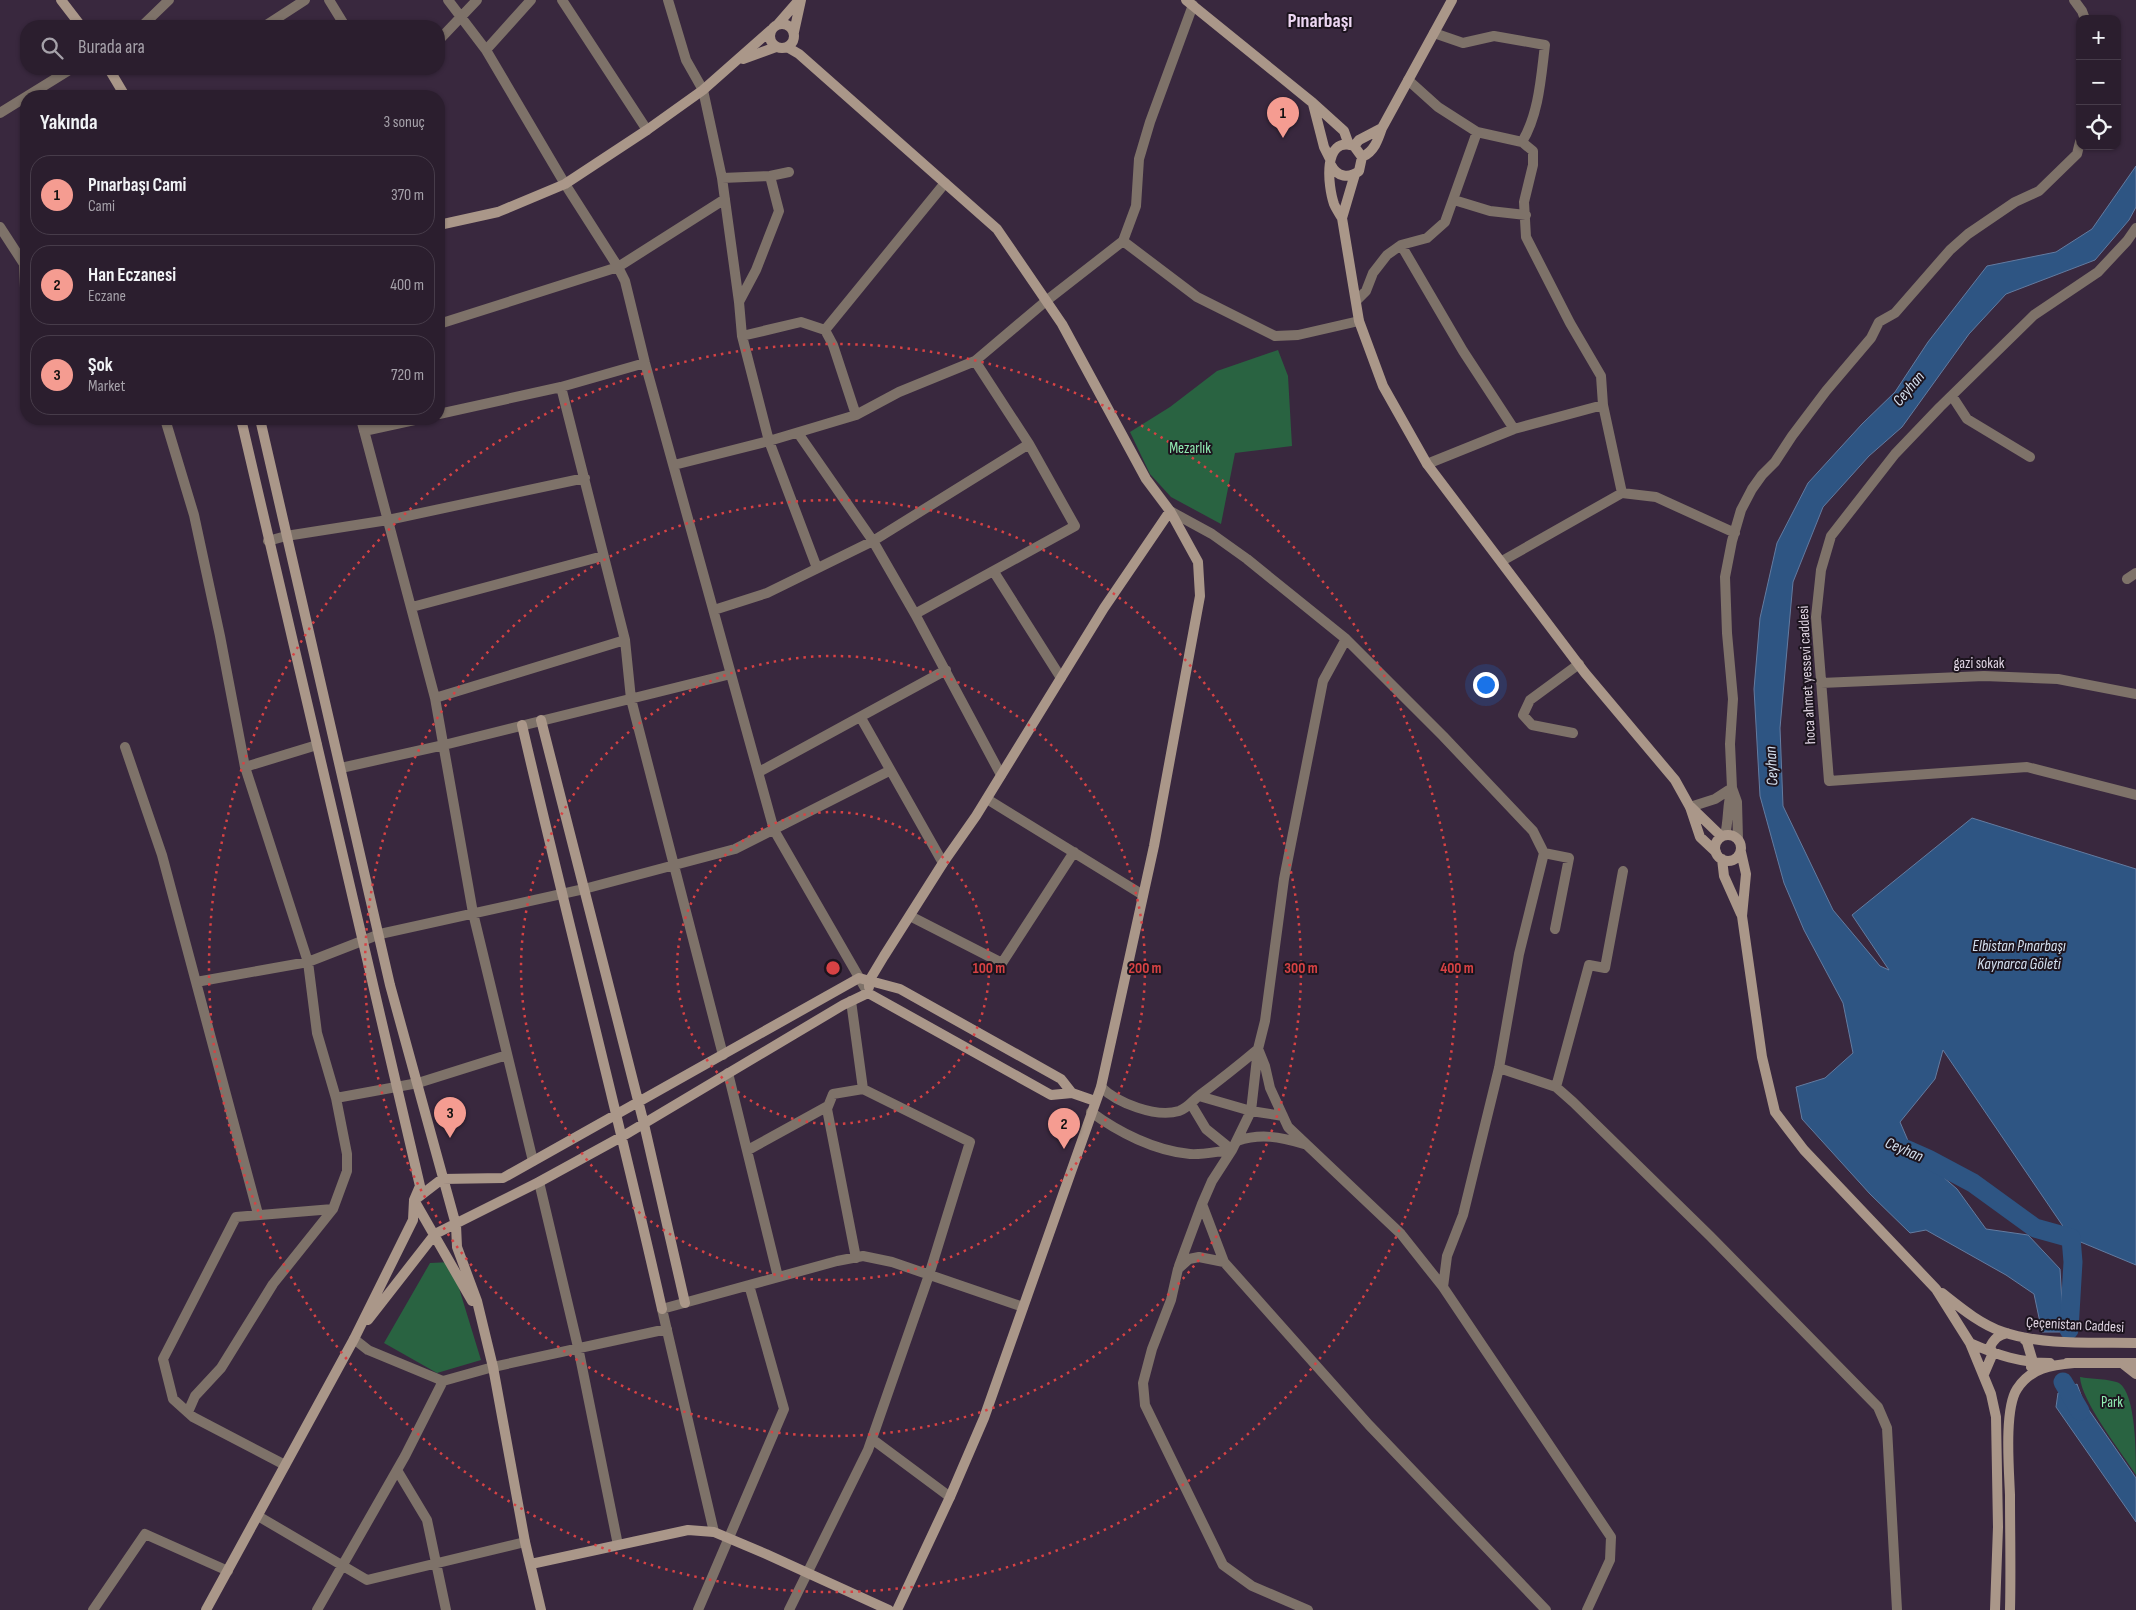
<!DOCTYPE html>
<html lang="tr">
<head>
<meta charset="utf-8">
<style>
	:root { --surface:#2b1e2e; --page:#332736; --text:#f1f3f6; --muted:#a6a2aa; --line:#473c4a; --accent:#f59c91 }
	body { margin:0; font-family:"Sofia Sans Condensed",sans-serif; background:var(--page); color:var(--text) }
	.controls { position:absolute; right:15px; top:15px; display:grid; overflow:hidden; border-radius:10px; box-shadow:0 1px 4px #0004 }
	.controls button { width:45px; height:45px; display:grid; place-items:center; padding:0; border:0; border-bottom:1px solid var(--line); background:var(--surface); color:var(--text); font:25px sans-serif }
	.you { position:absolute; left:1485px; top:684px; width:18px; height:18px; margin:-12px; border:4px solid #fff; border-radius:50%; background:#1a73e8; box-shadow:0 0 0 8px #1a73e833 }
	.badge { display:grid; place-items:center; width:32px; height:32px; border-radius:50%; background:var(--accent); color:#111; font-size:16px; font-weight:700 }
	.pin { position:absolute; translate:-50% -41px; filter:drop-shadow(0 1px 2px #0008) }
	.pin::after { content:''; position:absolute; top:26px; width:18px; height:15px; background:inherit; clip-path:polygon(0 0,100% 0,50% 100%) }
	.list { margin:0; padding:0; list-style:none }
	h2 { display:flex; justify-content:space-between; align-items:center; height:65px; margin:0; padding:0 20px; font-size:21px }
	h2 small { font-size:16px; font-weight:400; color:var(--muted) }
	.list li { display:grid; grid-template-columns:32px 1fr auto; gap:15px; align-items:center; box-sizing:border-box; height:80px; margin:0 10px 10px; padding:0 10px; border:1px solid var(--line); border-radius:20px }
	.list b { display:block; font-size:19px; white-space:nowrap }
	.list p { margin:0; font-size:16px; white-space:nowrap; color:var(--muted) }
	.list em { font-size:16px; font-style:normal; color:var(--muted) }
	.icon { flex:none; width:28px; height:28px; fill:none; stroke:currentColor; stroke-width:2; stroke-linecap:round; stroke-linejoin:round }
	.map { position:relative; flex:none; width:2136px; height:1610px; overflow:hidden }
	.search { position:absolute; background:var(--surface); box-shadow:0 1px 4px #0004; left:20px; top:20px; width:425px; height:55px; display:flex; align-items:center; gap:12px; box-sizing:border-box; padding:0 18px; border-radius:20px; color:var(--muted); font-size:19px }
	.panel { position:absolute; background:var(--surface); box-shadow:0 1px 4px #0004; left:20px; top:90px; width:425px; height:335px; border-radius:20px }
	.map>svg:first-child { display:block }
	.green { fill:#296341 }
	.water { fill:#2e5583; stroke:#637ba0 }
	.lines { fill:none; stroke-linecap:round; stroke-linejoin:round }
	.river { stroke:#2e5583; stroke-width:19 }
	.street { stroke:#7e7269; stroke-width:10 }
	.secondary { stroke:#aa9789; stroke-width:10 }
	.ring { fill:none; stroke:#d74244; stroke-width:2.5; stroke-dasharray:2.5 5 }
	.labels { text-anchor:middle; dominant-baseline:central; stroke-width:4; stroke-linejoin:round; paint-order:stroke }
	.park-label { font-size:15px; fill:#92edb3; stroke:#1c141e }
	.street-label { font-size:15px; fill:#dfd4e2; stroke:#1c141e }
	.water-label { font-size:16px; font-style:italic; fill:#d5e1f0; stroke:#1c141e }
	.district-label { font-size:20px; font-weight:bold; fill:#edd7f3; stroke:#1c141e }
	.centre { fill:#d74244; stroke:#1c141e; stroke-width:2.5 }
	.ring-label { font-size:15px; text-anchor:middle; font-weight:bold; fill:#d74244; stroke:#1c141e; stroke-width:4; stroke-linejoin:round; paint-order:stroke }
</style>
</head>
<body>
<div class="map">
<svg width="2136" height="1610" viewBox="0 0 2136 1610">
	<rect width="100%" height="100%" fill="#39283e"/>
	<path class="green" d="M 1278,350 L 1288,376 L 1292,446 L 1235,453 L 1221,524 L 1171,497 L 1150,474 L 1130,432 L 1170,407 L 1217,371 Z
		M 451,1262 L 481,1360 L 437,1373 L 384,1343 L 430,1263 Z
		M 2080,1377 C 2090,1379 2111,1379 2119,1383 C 2136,1394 2136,1453 2136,1475 C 2122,1453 2081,1401 2080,1377 Z"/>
	<path class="water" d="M 2136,166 L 2136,207 L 2129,220 L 2095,260 L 2006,294 L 1969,334 L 1902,427 L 1869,456 L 1823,507 L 1793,582 L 1780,728 L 1783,806 L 1833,910 L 1880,966 L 1889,970 L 1852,915 L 1972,818 L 2136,869 L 2136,1265 L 2071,1238 L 1943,1050 L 1935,1079 L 1900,1122 L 1912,1150 L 1957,1189 L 1986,1229 L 2028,1235 L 2060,1269 L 2062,1302 L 2061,1332 L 2042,1332 L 2034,1294 L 2006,1275 L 1926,1230 L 1910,1233 L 1870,1194 L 1802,1119 L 1796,1087 L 1825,1078 L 1853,1053 L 1843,1003 L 1804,930 L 1784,883 L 1760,796 L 1754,689 L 1760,618 L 1777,543 L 1808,483 L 1862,424 L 1895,392 L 1928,342 L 1987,266 L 2056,252 L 2092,229 Z
		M 2077,1384 L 2084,1403 L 2136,1478 L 2136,1522 L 2056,1407 L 2058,1393 Z"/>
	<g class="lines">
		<path class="river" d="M 1894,1144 L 1928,1159 L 1973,1183 L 2035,1228 L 2071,1238 L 2073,1262 L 2069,1330
			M 2063,1382 L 2080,1411"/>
		<path class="street" d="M 329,0 L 345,26
			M 448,0 L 486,50 L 565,184 L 618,267 L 625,281 L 645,363 L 774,830 L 868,993
			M 562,0 L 647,130
			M 668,0 L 686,60 L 703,90 L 722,178 L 739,302 L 742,336 L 769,441 L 817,568
			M 2074,0 L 2082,11 L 2085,19
			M 146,24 L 160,26
			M 142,26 L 169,0
			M 265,26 L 305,0
			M 1434,33 L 1463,43 L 1494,36 L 1545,45 C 1541,77 1539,114 1522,142
			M 439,40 L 477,0
			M 486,50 L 531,0
			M 1408,80 L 1438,107 L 1477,132 L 1522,142 L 1533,151 L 1533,165 L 1524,202 L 1526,237 L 1570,323 L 1601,376 L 1603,405 L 1622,493
			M 0,113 L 71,69
			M 722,178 L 770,176 L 789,172
			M 1454,200 L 1490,211 L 1526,215
			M 0,227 L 24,264 L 26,311
			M 2136,228 L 2127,241 L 2098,272 L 2034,315 L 1940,407 L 1895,454 L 1831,536 L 1821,570 L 1816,617 L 1829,781 L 2027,767 L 2136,795
			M 1123,241 L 1197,297 L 1275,336 L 1298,335 L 1359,321
			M 1401,245 L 1463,351 L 1514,429
			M 1356,301 L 1366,291 L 1373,273 L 1387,255 L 1401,245 L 1427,238 L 1445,222 L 1477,132
			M 739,302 L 756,270 L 779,211 L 770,176
			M 439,324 L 618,267 L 725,199
			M 825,330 L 945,183
			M 742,336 L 801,322 L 825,330 L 833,345 L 856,415
			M 561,387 L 625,640 L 631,699 L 723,1055
			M 1952,396 L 1967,419 L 2030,457
			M 439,414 L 561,387 L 645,363
			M 165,419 L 194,515 L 220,636 L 245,767 L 308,962 L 317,1033 L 336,1098 L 347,1154 L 347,1171 L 333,1209 L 273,1284 L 221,1368 L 195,1396 L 188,1412
			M 361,419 L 435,698 L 473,913 L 533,1161
			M 364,431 L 419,419
			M 798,433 L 873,541 L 915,614 L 1001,775
			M 1427,464 L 1514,429 L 1603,405
			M 674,465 L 769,441 L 856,415 L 899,392 L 975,361 L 1046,301 L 1123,241 L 1136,206 L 1139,159 L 1150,122 L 1193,5
			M 1170,511 L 1212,534 L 1247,559 L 1346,639 L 1443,736 L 1533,831 L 1544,853 L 1519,954 L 1499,1068 L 1463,1215 L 1447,1256 L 1443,1287
			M 268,541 L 286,536 L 388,520 L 585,478
			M 1502,561 L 1622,493 L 1656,497 L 1735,533
			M 994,572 L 1061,678
			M 2127,579 L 2136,573
			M 412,607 L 603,556
			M 714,610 L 767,593 L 873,541 L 1029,444
			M 915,614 L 1075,526 L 1029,444 L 975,361
			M 1346,639 L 1323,681 L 1284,879 L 1265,1021 L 1258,1049 L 1251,1111 L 1232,1150 L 1212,1181 L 1202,1204 L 1224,1262 L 1369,1425 L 1546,1610
			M 1821,683 L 1984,676 L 2058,679 L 2136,694
			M 435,698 L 625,640
			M 861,718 L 943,863
			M 1573,733 L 1532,725 L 1523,715 L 1530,700 L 1579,664
			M 125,747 L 162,855 L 258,1214
			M 245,767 L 317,745
			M 341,768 L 444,745 L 731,674
			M 759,772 L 946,670
			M 1732,788 L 1737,802 L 1738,839
			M 987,799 L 1143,895
			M 1690,807 L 1715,799 L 1732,788 L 1730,744 L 1733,699 L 1727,633 L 1725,577 L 1732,541 L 1741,510 L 1752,489 L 1762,475 L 1775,462 L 1792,436 L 1826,391 L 1871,338 L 1879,322 L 1895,313 L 1950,250 L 1968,234 L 2015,202 L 2039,191 L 2077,154 L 2080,142
			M 1725,835 C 1729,819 1727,803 1732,788
			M 1544,853 L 1569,858 L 1555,929
			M 910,916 L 1002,963 L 1074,852
			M 196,982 L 308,962 L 380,934 L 584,889 L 735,849 L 889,771
			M 851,1001 L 863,1089
			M 1259,1051 L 1265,1066 L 1270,1088 L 1288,1127 L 1401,1234 L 1443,1287 L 1611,1537 L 1610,1560 L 1587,1610
			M 1499,1068 L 1556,1087 L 1573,1102 L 1710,1236 L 1878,1407 L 1887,1428 L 1897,1610
			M 728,1073 L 778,1277
			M 1101,1087 C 1117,1103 1156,1118 1179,1111 C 1188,1108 1193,1100 1200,1095 C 1220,1080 1239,1065 1258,1049
			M 1556,1087 L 1589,965 L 1605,968 L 1623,871
			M 1199,1096 L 1251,1111 L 1283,1116
			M 336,1098 L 418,1083 L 507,1055
			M 1191,1104 L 1206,1129 L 1232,1150
			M 1091,1112 C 1118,1132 1155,1151 1190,1154 C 1203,1155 1219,1151 1232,1150
			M 1235,1144 L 1237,1141 C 1261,1133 1280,1137 1304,1144
			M 748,1150 L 828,1106
			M 539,1182 L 578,1347 L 618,1545
			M 1224,1262 L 1199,1257 L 1189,1259 L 1178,1269 L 1171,1300 L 1152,1349 L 1143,1383 L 1145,1405 L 1223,1565 L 1252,1586 L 1308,1610
			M 1179,1266 L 1202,1204
			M 354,1339 L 368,1350 L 443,1381 L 493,1367 L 667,1329
			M 872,1439 L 950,1497
			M 285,1465 L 193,1417 L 173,1399 L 163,1359 L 236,1217 L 333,1209
			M 397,1470 L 427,1520 L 446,1610
			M 258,1516 L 367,1580 L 525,1542
			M 714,1532 L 662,1309 L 837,1261 L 863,1256 L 892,1262 L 1023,1307
			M 93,1610 L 145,1534 L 228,1571
			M 317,1610 L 405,1456 L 443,1381
			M 698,1610 L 784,1409 L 749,1285
			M 789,1610 L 868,1450 L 929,1275 L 970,1142 L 863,1089 L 833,1094 L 827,1109 L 856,1258"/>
		<path class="secondary" d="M 61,0 L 81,26
			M 1186,0 L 1313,103 L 1344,131 L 1349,145
			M770 36a12 12 0 1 1 24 0a12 12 0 1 1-24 0Z
			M 778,24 L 799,0
			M 794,32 L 801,0
			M 787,47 L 799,54 L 997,229 L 1062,324 L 1146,479 L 1170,511 L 1198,562 L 1200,596 L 1154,846 L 1101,1087 L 984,1418 L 950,1497 L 897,1610
			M 743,59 L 776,47
			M 109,69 L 125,96
			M 1313,104 L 1324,147 L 1330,159
			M 1354,146 L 1359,140 L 1382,128
			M 1362,157 C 1374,152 1378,140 1382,128 L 1452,0
			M 1331,165 C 1337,177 1349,179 1359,171 L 1362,157 L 1354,146 C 1322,135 1328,187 1334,204 C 1336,209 1339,213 1342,218 L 1359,321 L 1383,386 L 1427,464 L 1585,673 L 1675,780 L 1690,807 L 1700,837 L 1716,852
			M 1342,218 L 1355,174
			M 439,225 L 498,212 L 565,184 L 647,130 L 703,90 L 771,30
			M 260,419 L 390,985 L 456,1225 L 457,1247 L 477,1301 L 493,1367 L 525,1542 L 541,1610
			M 541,720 L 644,1124 L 685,1303
			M 522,725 C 567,920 618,1114 662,1309
			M 1691,807 L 1721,836
			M1715 848a13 13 0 1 1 26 0a13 13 0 1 1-26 0Z
			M 1741,852 L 1746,874 L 1742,916 L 1762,1057 L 1775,1112 L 1804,1150 L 1936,1289 L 1970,1343 L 1991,1394 L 1996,1417 L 1998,1527 L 1995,1610
			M 1722,859 L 1724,876 L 1741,914
			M 869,987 L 869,981 L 884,956 L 943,863 L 976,816 L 1104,608 L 1170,511
			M 416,1199 L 442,1179 L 503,1178 L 859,978 L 900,989 L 1061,1079 L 1072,1093
			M 414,1200 L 472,1301
			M 1942,1293 C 1961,1308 1980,1324 2003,1332 C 2045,1346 2093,1342 2136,1343
			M 368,1320 L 435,1234 L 539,1182 L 623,1136 L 843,1005 L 868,993 L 1051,1095 L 1072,1093 L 1095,1101
			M 2022,1337 L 2027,1342 L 2033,1362 L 2031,1367
			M 1970,1343 C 1997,1355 2021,1363 2050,1363
			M 2067,1363 L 2136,1363
			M 2122,1363 L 2136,1374
			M 1984,1374 L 1993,1353 L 1990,1347 C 1994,1339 1998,1335 2007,1333
			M 531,1564 L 688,1530 L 714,1532 L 766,1554 L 889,1610
			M 206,1610 L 354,1339 L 413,1220 L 414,1200 L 420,1186 L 241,419
			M 2010,1610 C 2011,1572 2010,1533 2010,1495 C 2009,1469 2004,1409 2017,1389 C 2030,1368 2052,1365 2074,1363"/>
	</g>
	<g class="ring">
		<circle cx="833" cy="968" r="156"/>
		<circle cx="833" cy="968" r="312"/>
		<circle cx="833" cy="968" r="468"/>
		<circle cx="833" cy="968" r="624"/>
	</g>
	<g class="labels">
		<g class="park-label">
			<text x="1190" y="448">Mezarlık</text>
			<text x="2112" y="1402">Park</text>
		</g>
		<g class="street-label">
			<text x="1979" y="663">gazi sokak</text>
			<text transform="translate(1807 675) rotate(-93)">hoca ahmet yessevi caddesi</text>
			<text transform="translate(2075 1325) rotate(3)">Çeçenistan Caddesi</text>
		</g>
		<g class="water-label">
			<text transform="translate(1909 389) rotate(-50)">Ceyhan</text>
			<text transform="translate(1772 766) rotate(-93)">Ceyhan</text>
			<text x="2019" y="946">Elbistan Pınarbaşı<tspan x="2019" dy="18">Kaynarca Göleti</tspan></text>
			<text transform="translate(1904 1150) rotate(23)">Ceyhan</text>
		</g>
		<g class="district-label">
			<text x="1320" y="21">Pınarbaşı</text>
		</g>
	</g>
	<circle cx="833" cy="968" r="8" class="centre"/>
	<g class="ring-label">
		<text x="989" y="973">100 m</text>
		<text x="1145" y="973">200 m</text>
		<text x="1301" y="973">300 m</text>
		<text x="1457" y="973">400 m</text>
	</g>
</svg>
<div class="controls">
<button>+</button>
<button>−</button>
<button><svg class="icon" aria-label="locate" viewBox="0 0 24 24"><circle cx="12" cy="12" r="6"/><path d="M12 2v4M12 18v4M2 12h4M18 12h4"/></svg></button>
</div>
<div class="you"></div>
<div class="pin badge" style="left:1283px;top:138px">1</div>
<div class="pin badge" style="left:1064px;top:1149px">2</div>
<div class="pin badge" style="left:450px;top:1138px">3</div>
<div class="search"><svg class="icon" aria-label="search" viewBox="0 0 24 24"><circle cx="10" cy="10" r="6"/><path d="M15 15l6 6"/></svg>Burada ara</div>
<section class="panel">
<h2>Yakında<small>3 sonuç</small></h2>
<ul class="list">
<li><span class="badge">1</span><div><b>Pınarbaşı Cami</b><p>Cami</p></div><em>370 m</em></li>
<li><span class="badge">2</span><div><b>Han Eczanesi</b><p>Eczane</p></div><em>400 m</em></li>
<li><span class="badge">3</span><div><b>Şok</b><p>Market</p></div><em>720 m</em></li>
</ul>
</section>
</div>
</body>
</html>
